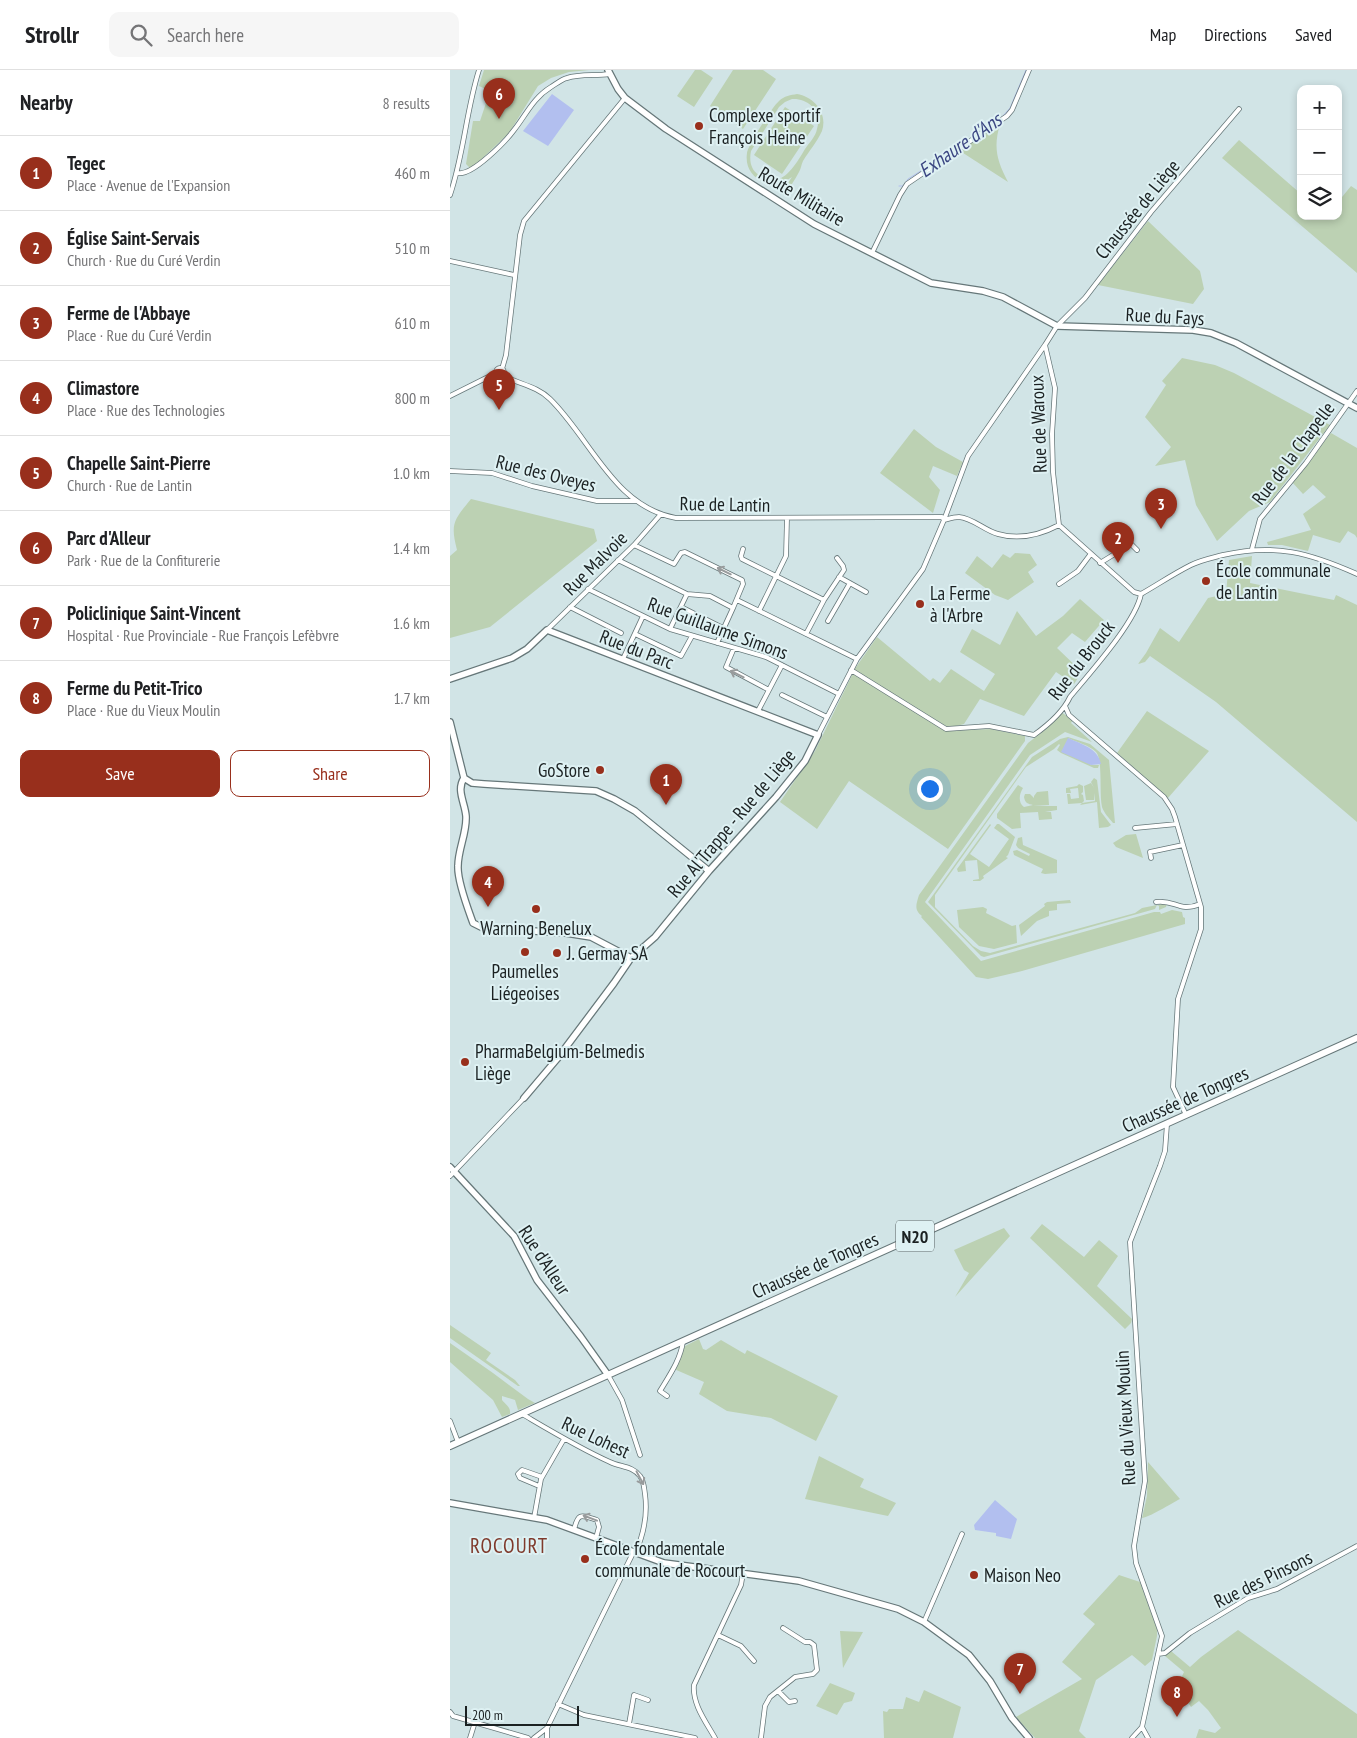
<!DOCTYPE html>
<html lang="en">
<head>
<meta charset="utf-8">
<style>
	:root { --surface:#fff; --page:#f6f6f6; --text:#202124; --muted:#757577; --line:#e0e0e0; --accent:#982f1c }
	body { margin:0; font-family:"PT Sans Narrow",sans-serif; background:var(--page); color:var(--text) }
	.controls { position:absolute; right:15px; top:15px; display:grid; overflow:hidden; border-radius:10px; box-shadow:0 2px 8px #0003 }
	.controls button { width:45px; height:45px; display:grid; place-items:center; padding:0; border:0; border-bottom:1px solid var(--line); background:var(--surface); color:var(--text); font:25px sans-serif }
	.scale { position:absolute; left:15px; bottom:12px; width:114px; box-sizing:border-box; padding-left:5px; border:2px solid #1b2122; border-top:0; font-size:14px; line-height:18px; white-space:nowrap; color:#1b2122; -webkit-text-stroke:4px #def1f3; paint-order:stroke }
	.you { position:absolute; left:479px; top:718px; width:18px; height:18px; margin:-12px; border:4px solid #fff; border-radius:50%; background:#1a73e8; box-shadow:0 0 0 8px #1a73e833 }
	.badge { display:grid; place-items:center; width:32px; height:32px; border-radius:50%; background:var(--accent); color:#fff; font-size:16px; font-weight:700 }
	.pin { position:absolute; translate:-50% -41px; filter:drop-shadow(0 1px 2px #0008) }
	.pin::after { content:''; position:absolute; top:26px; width:18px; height:15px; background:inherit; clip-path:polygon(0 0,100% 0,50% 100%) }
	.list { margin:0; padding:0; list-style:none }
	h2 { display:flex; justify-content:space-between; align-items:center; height:65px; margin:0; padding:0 20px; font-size:21px }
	h2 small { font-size:16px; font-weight:400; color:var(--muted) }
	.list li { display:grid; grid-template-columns:32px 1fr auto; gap:15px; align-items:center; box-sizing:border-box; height:75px; padding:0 20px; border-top:1px solid var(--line) }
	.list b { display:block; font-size:19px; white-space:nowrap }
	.list p { margin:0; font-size:16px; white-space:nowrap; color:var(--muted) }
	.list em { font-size:16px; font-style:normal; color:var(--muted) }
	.actions { display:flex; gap:10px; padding:15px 20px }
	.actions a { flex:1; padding:11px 0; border:1px solid var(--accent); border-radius:10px; text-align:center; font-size:18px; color:var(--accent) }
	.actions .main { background:var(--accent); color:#fff }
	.icon { flex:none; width:28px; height:28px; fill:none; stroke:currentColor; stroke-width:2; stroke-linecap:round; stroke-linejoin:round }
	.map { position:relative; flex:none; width:907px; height:1668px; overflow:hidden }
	header { display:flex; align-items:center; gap:30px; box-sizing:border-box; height:70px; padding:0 25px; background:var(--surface); border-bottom:1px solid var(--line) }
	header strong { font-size:24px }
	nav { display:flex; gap:28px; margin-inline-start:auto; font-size:18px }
	.search { width:350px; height:45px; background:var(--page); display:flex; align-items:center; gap:12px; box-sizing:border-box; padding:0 18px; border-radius:10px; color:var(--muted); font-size:19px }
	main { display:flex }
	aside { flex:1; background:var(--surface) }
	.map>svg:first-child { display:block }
	.green { fill:#bcd1b3; fill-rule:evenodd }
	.water { fill:#b2bfef }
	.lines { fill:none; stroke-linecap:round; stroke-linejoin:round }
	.stream { stroke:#b2bfef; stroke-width:1 }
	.street-casing { stroke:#667779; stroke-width:5.5 }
	.secondary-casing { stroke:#667779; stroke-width:8 }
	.primary-casing { stroke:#667779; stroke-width:8 }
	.street { stroke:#fff; stroke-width:4 }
	.secondary { stroke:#fff; stroke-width:5.5 }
	.primary { stroke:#fff; stroke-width:6 }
	.oneway { stroke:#989b9c }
	.poi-dot { fill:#982f1c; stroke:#def1f3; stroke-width:2 }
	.labels { text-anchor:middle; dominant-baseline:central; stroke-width:4; stroke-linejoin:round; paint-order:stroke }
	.shield { fill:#def1f3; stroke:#565f61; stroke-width:1 }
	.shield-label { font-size:18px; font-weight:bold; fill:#1b2122 }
	.poi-label { font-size:19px; fill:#1b2122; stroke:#def1f3; text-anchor:start }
	.street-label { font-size:19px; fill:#1b2122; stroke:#def1f3 }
	.water-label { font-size:20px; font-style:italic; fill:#3b4682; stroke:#def1f3 }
	.quarter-label { font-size:21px; letter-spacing:1px; fill:#7f3a2c; stroke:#def1f3 }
</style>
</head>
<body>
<header>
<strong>Strollr</strong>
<div class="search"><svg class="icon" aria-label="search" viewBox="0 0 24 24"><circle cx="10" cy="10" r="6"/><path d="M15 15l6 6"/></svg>Search here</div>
<nav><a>Map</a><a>Directions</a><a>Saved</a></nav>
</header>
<main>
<aside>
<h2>Nearby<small>8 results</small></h2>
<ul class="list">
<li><span class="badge">1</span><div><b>Tegec</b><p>Place · Avenue de l'Expansion</p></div><em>460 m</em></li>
<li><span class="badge">2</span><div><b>Église Saint-Servais</b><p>Church · Rue du Curé Verdin</p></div><em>510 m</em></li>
<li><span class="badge">3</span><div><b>Ferme de l'Abbaye</b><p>Place · Rue du Curé Verdin</p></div><em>610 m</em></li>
<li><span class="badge">4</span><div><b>Climastore</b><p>Place · Rue des Technologies</p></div><em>800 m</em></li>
<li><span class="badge">5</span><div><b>Chapelle Saint-Pierre</b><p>Church · Rue de Lantin</p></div><em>1.0 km</em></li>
<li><span class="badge">6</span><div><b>Parc d'Alleur</b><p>Park · Rue de la Confiturerie</p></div><em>1.4 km</em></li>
<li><span class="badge">7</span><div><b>Policlinique Saint-Vincent</b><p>Hospital · Rue Provinciale - Rue François Lefèbvre</p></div><em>1.6 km</em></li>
<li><span class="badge">8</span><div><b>Ferme du Petit-Trico</b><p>Place · Rue du Vieux Moulin</p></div><em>1.7 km</em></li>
</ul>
<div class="actions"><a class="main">Save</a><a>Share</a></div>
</aside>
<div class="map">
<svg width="907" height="1668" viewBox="0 0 907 1668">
	<rect width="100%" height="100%" fill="#d1e4e6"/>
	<path class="green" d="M 34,0 L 139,0 L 119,2 L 101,8 L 88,16 L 59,63 L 21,99 L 16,94 L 23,51 L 30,51 L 40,21 L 29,16 Z
		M 245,0 L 251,0 L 263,8 L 244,37 L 227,26 Z
		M 283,0 L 313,0 L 326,9 L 293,59 L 260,36 Z
		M 347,24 C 364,27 378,43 372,61 C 367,72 359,81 353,91 C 351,95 351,99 349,102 C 345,110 339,118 334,125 L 331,123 L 342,107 C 323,121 293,110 297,83 C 298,75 322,37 329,31 C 334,26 341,25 347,24 ZM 342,29 C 359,28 372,42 367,59 C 366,66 359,73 355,79 C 346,94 331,122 309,105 C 301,100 299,91 301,81 L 329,37 L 335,32 Z
		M 335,37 L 364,56 L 332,104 L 304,85 Z
		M 550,54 C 543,78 547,91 558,112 L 510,81 Z
		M 789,70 L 851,124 L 851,146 L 888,146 L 888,132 L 901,116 L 907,120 L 907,203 L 772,88 Z
		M 698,151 L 750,201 L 754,219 L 743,234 L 648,215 Z
		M 732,288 L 765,295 L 784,303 L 880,355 L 820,432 L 799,441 L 767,471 L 746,435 L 735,390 L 705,396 L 721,377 L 695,347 L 716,315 L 712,311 Z
		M 464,359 L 486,377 L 513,392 L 507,406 L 483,396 L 479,407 L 490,420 L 483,443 L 430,403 Z
		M 881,363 L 907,378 L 907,468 L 905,465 L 898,461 L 890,473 L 863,465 L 858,481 L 832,475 L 818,475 L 817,472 L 861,460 L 853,444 L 876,427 L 863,415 L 853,424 L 842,412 Z
		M 21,429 L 144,459 L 147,471 L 40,557 L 0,568 L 0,486 L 7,480 C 0,453 4,450 21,429 Z
		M 565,483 L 580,484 L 587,495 L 578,502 L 584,512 L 558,530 L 545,525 L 515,503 L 527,486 L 542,498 L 553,484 L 560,488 Z
		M 802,486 L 800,513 L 884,530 L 886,525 L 907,535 L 907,752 L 766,632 L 700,586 L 695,592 L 688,594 L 696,583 L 710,558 L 729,572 L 758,528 L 776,524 L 779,490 Z
		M 630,529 L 654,550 L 635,572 L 622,563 L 607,578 L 632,602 L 624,614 L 606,602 L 574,646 L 530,629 L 514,654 L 499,658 L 404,600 L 427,567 L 480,611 L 483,608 L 490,613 L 501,599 L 534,621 L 545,604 L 510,582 L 522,559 L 550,575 L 567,541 L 586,566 L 613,546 Z
		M 403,603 L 496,661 L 541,659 L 575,666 L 575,671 L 498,779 L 399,711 L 367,759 L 330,732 L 365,681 Z
		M 697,641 L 759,681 L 718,728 L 667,683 Z
		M 611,642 L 623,650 L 621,653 L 642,672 L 615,662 L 580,685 L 475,832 L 531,891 L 704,842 L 710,842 L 711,844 L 722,840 L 732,842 L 733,847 L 735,848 L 735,854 L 572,901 L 538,909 L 526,907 L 471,847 L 472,846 C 464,840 466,835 469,825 L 578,673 L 596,659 Z
		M 618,667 L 640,674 L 659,690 L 665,753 L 663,753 C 659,748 654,743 652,737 C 649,723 653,690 646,682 C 639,675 626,672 618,668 L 641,695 L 649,695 L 648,698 L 644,698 L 611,683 L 607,680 L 610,675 L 609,674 L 604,679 L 576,697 L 485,825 L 485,837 L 523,876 L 531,881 L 540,883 L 685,843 L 692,838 L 717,833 L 716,837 L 709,840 L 709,836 L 707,835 L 705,839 L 534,887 L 531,886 L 478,832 L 582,687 L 610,669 Z
		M 644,708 L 647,710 L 651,742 L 661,755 L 658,757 L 649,758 L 647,732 L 630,735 L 632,733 L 618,734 L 617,724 L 620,724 L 621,729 L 629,728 L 628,718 L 620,719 L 621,723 L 616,723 L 616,718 L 627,716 L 629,714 L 633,716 L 633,722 L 631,724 L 633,725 L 634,731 L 632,733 L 645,731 L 644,723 L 644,730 L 636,730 L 634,716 L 641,713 L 644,718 L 641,712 Z
		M 568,715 L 573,718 C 569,724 568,733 574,737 L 583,735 C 578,734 575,733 574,727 L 575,724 L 580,724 L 584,728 L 584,726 L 587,722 L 598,721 L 599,735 L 583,736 L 607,736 L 607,740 L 595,742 L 601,742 L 602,749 L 589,750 L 588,742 L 570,743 L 571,758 L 562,759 L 547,748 L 547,744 Z
		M 540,754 L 541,755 L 520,784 L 539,797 L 559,769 L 544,758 L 547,754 L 549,754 L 565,767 L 558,785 L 556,787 L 558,788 L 533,806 L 534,808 L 530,811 L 523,811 L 523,810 L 529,809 L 527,790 L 515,791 L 516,801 L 508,802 L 507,799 Z
		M 686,764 L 693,788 L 666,777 L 663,773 L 676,765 Z
		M 572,767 L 573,775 L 607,790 L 607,803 L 595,804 L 591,803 L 593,799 L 564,785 L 563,781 L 567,780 L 579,786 L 580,784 L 568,778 L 566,775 L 568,768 Z
		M 620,830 L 621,833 L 607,834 L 607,840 L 599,841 L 599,846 L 587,851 L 571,866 L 569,855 L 595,836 L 594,834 L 597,832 Z
		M 533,837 L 537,839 L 536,843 L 562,856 L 566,855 L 567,873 L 544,879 L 529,876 L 509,857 L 507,840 Z
		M 592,1154 L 634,1187 L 649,1170 L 668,1186 L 647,1216 L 682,1249 L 681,1253 L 675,1259 L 580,1168 Z
		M 554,1158 L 560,1166 L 505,1227 L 519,1203 L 514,1200 L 504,1180 Z
		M 0,1255 L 41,1283 L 36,1290 L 65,1310 L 70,1316 L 68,1316 L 0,1268 Z
		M 249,1269 L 253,1279 L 256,1280 L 271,1270 L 295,1284 L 297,1280 L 388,1326 L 366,1371 L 321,1348 L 277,1341 L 249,1324 L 254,1312 L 224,1299 L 235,1276 Z
		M 0,1273 L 43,1303 L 78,1329 L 85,1333 L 68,1340 L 65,1330 L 52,1326 L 52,1330 C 56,1335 61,1337 60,1344 L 52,1347 L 43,1330 L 0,1292 Z
		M 369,1386 L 414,1409 L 410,1417 L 446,1433 L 438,1446 L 355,1429 Z
		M 698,1392 L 730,1429 C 722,1433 698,1448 692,1448 L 697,1426 Z
		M 669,1505 L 690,1512 L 707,1559 L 707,1566 L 702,1590 L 695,1596 L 682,1585 L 646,1610 L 629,1661 L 636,1668 L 585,1668 L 566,1647 L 632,1609 L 612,1592 L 645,1554 L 633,1544 Z
		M 788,1560 L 907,1644 L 907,1668 L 746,1668 L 749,1659 L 765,1663 L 771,1658 L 758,1640 L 749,1631 L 741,1637 L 729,1619 L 724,1623 L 734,1602 L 715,1586 L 721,1581 L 740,1597 L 751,1587 Z
		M 390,1561 L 413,1562 L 393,1598 Z
		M 380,1613 L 405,1623 L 402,1631 L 394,1633 L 387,1645 L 366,1636 Z
		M 474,1620 L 511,1637 L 503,1668 L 434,1668 L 433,1641 L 437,1642 L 439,1639 L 453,1639 L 456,1627 L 469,1632 Z"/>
	<path class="water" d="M 102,24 L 124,40 L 98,76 L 73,61 Z
		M 618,668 C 631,674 648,678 651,694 L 641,695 L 611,682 Z
		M 545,1430 L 567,1449 L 561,1469 L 546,1466 L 546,1463 L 525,1460 L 524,1455 Z"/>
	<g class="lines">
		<path class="stream" d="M 551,48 L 560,38 L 576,0
			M 449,116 L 453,116 L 458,109 L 504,80"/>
		<defs>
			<path id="street" d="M 8,103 C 22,106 55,72 64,60 C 76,45 83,28 101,17 C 106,14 112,9 117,8 C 130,4 146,6 159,4
				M 0,125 C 14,84 16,41 29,0
				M 422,183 L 450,125 L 457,114 L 557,46 L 562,40 L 579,0
				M 0,191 L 64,205
				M46 302a4 4 0 1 1 8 0a4 4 0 1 1-8 0Z
				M 52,299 L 56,285 L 70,165 L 74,151 L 175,28
				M 52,305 C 68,314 87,316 100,329 C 141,369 164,437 226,448 L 492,447 L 494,450
				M 0,326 L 46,303
				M 0,401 L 42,403 L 82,416 L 147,431 L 186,431
				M 494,450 C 498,449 504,447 509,447 C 523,448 535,461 548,464 C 569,470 590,465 609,455
				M 609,455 L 603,402 L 602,364 L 605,318 L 595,275 L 607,256 L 635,228 L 701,142 L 789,39
				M 609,455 L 684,522 L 691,524
				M 293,479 L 291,486 L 292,489 L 374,530
				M 802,479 L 810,449 L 856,393 L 907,321
				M 168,490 L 237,524 L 260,526 L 283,538 L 293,514 L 292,510 L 235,482 L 231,483 L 224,494 L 184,475
				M 650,493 L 681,474 L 687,480
				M 389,507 L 416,522
				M 609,514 L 628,501 L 640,485
				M 138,519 L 220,559 L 316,587 L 389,624
				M 691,524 C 707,515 723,504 741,495 C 751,490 762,488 773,485 C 825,473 860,483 907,504
				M 287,530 L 407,589
				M 120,537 L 171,563
				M 231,537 L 273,558
				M 309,541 L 336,486 L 337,448
				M 378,551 L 400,513
				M 220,559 L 237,524
				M 97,560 L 184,475 L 211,444
				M 185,564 L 231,586 L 242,566
				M 356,564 L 374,530 L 394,500 L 393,496 L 387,488
				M 267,573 L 283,538
				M 284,578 L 276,597 L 319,620
				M 173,589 L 193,546
				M 401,600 L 496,659 L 539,656 L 584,665 C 598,655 613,642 620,627 C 639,604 686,552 691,524
				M 332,625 L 377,647
				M 615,636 L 619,645 L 714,727 L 722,739 L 725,747 L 751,837 L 751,859 L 728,929 L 723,1017 L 736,1045
				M 308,641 L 332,595
				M 368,665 L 407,589 L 473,499 L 494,450 L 518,386 L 595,275
				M 685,758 L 727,754
				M 701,788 L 700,782 L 733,775
				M 706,832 C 725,829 729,843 750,834
				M 0,1106 L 74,1028
				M 158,1305 L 172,1330 L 190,1385
				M 217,1326 L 210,1321 C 219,1306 231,1289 233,1271
				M 72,1344 C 101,1361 129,1378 160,1392 C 170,1397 183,1396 190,1406 C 194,1411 194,1418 195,1424 C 198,1446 194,1464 185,1484
				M 0,1351 L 8,1372
				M 89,1416 L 70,1408 L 68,1404 L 72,1400 L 75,1401 L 92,1407
				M 84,1448 L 91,1409 L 114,1369
				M 124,1460 C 128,1442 131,1445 147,1450 L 149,1457 L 146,1468
				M 474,1552 L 512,1464
				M 268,1565 L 291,1576 L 304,1591
				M 708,1584 L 715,1583 L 740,1563 L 798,1528 L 827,1519 L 907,1476
				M 328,1621 L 339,1632 L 345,1631
				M 108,1634 L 134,1645 L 245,1668
				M 0,1642 L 3,1646 L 78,1668
				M 179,1654 L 184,1625 L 198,1630
				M 20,1668 L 25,1652
				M 84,1668 L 97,1658 L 183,1483
				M 97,1668 L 97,1658
				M 265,1668 C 256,1652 242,1634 244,1615 L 291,1515 L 293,1503
				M 311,1668 L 315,1636 L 320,1627 L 345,1607 L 363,1604 L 367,1600 L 364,1575 L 360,1572 L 355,1572 L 333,1558
				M 682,1668 L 692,1657
				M 698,1668 L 692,1657 L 712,1566 L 686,1493 L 684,1476 L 695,1411 L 680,1172 L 710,1096 L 715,1081 L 717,1054"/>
			<path id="secondary" d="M 158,0 L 168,19 L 175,28 L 216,59 L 364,154 L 481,213 L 533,221 L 553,227 L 607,256 L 743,260 L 761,263 L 786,273 L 907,338
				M 0,609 L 62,588 L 77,579 L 97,560 L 368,665 L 355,691 L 326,727 L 259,801 L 205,867 L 181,888 L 164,913 L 107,989 L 74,1028
				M 0,652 L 14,708 L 22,713 L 34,714 L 146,721 L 164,729 L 185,741 L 259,801
				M 14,708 C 6,720 15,733 16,746 C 17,763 8,779 8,796 C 7,811 18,839 23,853 L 33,858 L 116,863 L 141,867 L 181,888
				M 0,1097 L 64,1166 L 87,1210 L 131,1267 L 158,1305
				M 0,1433 L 97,1450 L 214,1493 L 349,1511 L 448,1539 L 474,1552 L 519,1585 L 540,1611 L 562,1648 L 579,1668"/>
			<path id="primary" d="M 0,1376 L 907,968"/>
		</defs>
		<use href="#street" class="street-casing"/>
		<use href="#secondary" class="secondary-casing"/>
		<use href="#primary" class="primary-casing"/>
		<use href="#street" class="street"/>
		<use href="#secondary" class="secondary"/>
		<use href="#primary" class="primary"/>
	</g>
	<defs><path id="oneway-shaft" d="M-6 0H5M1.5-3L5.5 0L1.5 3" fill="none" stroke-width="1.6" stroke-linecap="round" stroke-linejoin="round" transform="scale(1.25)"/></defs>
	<g class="oneway">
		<use href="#oneway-shaft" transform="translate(274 501) rotate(-154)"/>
		<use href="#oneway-shaft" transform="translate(287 604) rotate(-153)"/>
		<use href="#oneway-shaft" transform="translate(190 1408) rotate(62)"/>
		<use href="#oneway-shaft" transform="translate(140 1448) rotate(-159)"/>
	</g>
	<g class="poi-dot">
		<circle cx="249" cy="56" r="5"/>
		<circle cx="756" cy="511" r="5"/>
		<circle cx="470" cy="534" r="5"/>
		<circle cx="150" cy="700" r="5"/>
		<circle cx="86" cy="839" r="5"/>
		<circle cx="75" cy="882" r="5"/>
		<circle cx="107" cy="883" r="5"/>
		<circle cx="15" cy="992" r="5"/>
		<circle cx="135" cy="1489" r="5"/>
		<circle cx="524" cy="1505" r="5"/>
	</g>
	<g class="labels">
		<rect class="shield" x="446" y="1150.5" width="38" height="31" rx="4"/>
		<g class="shield-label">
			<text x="465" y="1166">N20</text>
		</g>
		<g class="poi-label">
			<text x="259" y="45">Complexe sportif<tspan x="259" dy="22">François Heine</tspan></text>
			<text x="766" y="500">École communale<tspan x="766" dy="22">de Lantin</tspan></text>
			<text x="480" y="523">La Ferme<tspan x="480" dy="22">à l'Arbre</tspan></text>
			<text x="140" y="700" text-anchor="end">GoStore</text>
			<text x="86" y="858" text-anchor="middle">Warning Benelux</text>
			<text x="117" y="883">J. Germay SA</text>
			<text x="75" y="901" text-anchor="middle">Paumelles<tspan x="75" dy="22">Liégeoises</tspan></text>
			<text x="25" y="981">PharmaBelgium-Belmedis<tspan x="25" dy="22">Liège</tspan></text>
			<text x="145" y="1478">École fondamentale<tspan x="145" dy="22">communale de Rocourt</tspan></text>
			<text x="534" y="1505">Maison Neo</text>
		</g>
		<g class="street-label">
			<text transform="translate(352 126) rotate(31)">Route Militaire</text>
			<text transform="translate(687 139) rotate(-51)">Chaussée de Liège</text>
			<text transform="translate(715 246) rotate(3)">Rue du Fays</text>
			<text transform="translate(588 354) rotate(-92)">Rue de Waroux</text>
			<text transform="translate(843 383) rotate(-53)">Rue de la Chapelle</text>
			<text transform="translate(96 403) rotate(14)">Rue des Oveyes</text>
			<text transform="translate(275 434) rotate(1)">Rue de Lantin</text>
			<text transform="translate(145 493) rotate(-45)">Rue Malvoie</text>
			<text transform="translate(268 558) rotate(20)">Rue Guillaume Simons</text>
			<text transform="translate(187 579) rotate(21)">Rue du Parc</text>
			<text transform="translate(631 590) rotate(-52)">Rue du Brouck</text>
			<text transform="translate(281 753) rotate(-50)">Rue Al'Trappe - Rue de Liège</text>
			<text transform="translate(735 1029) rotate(-24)">Chaussée de Tongres</text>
			<text transform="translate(95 1190) rotate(57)">Rue d'Alleur</text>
			<text transform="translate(365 1195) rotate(-24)">Chaussée de Tongres</text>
			<text transform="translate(675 1348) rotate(-93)">Rue du Vieux Moulin</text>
			<text transform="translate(146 1367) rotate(25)">Rue Lohest</text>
			<text transform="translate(813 1509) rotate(-26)">Rue des Pinsons</text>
		</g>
		<g class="water-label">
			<text transform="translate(510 75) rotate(-35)">Exhaure d'Ans</text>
		</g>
		<g class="quarter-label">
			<text x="59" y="1475">ROCOURT</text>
		</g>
	</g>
</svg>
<div class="controls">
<button>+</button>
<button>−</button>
<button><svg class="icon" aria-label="layers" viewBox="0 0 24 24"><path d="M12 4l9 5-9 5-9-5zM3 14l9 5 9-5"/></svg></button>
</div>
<div class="scale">200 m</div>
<div class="you"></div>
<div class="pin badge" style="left:216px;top:735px">1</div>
<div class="pin badge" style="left:668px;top:493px">2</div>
<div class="pin badge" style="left:711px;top:459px">3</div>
<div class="pin badge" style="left:38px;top:837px">4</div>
<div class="pin badge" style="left:49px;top:340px">5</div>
<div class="pin badge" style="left:49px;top:49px">6</div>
<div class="pin badge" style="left:570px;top:1624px">7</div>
<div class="pin badge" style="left:727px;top:1647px">8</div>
</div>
</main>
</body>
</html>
